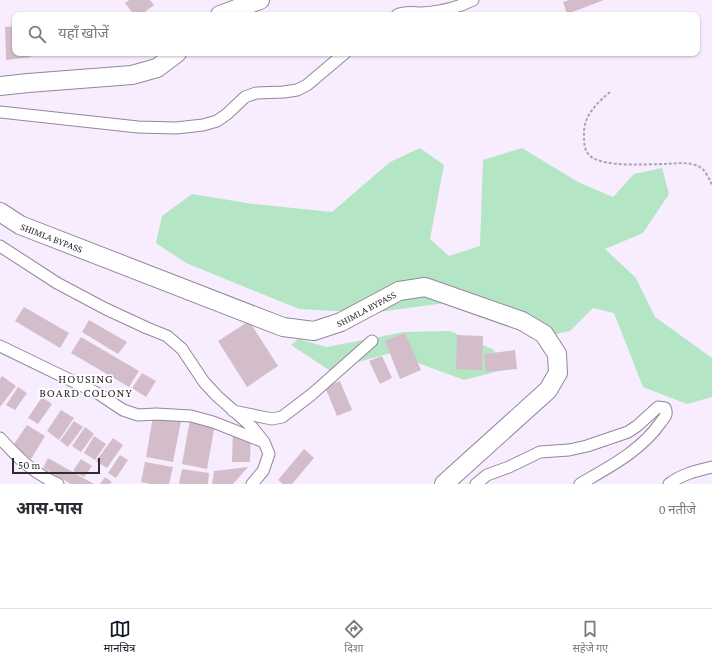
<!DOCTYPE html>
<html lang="hi">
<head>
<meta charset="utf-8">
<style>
	:root { --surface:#fff; --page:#f2f2f3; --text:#2b2b33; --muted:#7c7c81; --line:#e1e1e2; --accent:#111827 }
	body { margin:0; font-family:"Crimson Pro","Noto Sans Devanagari",serif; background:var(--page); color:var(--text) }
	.scale { position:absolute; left:12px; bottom:10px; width:88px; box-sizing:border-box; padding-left:4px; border:2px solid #302b33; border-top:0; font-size:11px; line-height:14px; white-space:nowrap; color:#302b33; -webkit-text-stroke:3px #fff; paint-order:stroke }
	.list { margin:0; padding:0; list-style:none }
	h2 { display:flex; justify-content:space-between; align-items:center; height:52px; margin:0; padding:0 16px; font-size:17px }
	h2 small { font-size:13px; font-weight:400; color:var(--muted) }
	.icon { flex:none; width:22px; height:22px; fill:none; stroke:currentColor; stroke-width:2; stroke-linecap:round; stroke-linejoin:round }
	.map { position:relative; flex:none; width:712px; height:484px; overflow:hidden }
	.search { position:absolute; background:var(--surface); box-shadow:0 1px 3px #0004; left:12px; right:12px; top:12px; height:44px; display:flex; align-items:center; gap:10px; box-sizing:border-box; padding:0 14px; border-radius:8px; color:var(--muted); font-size:15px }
	.sheet { height:124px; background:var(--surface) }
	nav { display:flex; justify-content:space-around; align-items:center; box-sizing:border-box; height:56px; border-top:1px solid var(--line); background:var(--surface); font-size:11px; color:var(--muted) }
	nav a { display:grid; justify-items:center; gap:2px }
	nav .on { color:var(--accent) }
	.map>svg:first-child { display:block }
	.green { fill:#b4e5c4 }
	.building { fill:#d4bdca }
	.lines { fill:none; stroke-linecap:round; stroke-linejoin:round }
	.minor-casing { stroke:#93879b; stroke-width:13 }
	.trunk-casing { stroke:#93879b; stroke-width:20 }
	.path { stroke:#aca4b2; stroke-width:2; stroke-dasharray:3 2; stroke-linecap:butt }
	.minor { stroke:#fff; stroke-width:11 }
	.trunk { stroke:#fff; stroke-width:18 }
	.labels { text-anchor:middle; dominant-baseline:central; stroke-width:3.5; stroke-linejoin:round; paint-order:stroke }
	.street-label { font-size:10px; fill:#302b33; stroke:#fff }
	.quarter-label { font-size:12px; letter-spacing:1px; fill:#302b33; stroke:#fff }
</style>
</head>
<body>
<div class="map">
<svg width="712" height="484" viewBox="0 0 712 484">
	<rect width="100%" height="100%" fill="#f7edff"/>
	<path class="green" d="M 420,148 L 444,165 L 430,239 L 449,256 L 480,246 L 483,160 L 522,148 L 578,182 L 613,197 L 634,174 L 662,168 L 669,194 L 643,233 L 605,249 L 636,278 L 655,317 L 712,358 L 712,397 L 687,404 L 643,387 L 614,313 L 593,308 L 570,331 L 551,335 L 445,303 L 371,313 L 299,309 L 186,263 L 156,243 L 162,216 L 192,194 L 253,204 L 332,212 L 390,162 Z
		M 450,331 L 494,350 L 499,371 L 464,380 L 391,353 L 329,370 L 291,345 L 298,339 L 327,347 L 404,332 Z"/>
	<path class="building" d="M 129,0 L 150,0 L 154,5 L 141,15 L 134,15 L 125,3 Z
		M 569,0 L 604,0 L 567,14 L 563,2 Z
		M 15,26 L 15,53 L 31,53 L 31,57 L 6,60 L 5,27 Z
		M 24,307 L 69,333 L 60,348 L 15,321 Z
		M 89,320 L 127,342 L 118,354 L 82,332 Z
		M 249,321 L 278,366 L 247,387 L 218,341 Z
		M 405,333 L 421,370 L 400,379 L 385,341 Z
		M 457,335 L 483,336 L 482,370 L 456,369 Z
		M 81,337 L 139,371 L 129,387 L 71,353 Z
		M 515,350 L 517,369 L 486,372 L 484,354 Z
		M 382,356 L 392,378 L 380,384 L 369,361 Z
		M 142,373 L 156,381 L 146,397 L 132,388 Z
		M 2,376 L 16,386 L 0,407 L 0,379 Z
		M 340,381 L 352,410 L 337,416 L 325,387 Z
		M 18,387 L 27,393 L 15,410 L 6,405 Z
		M 42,397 L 52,404 L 38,424 L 28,418 Z
		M 61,410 L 74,418 L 59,440 L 47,431 Z
		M 154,411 L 182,416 L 173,462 L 146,457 Z
		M 191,414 L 216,418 L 207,469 L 182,464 Z
		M 74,421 L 83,427 L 68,447 L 60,441 Z
		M 27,425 L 45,436 L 31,459 L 12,447 Z
		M 85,427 L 94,434 L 81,452 L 72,446 Z
		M 233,429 L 251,430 L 250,462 L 232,462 Z
		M 94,436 L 106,444 L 95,460 L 84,453 Z
		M 113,438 L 123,445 L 107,468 L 96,461 Z
		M 304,449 L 314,458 L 292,484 L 283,484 L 278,480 Z
		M 120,455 L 128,460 L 116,478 L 108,473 Z
		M 48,458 L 94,484 L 71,484 L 43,468 Z
		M 81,459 L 92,466 L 84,477 L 73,471 Z
		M 145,462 L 173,467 L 169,484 L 151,484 L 141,482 Z
		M 248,467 L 233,484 L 212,484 L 214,471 Z
		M 182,469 L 209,473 L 208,484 L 179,484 Z
		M 105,477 L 112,482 L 110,484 L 100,484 Z"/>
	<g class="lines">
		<defs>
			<path id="minor" d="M 397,15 C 405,11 414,13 422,13 C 440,12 457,8 473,0
				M 0,112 L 138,127 L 176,128 L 203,125 L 217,121 L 227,114 L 245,97 L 256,93 L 284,92 L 297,90 L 307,85 L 345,53
				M 0,246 L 57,283 L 106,309 L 147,328 L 167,336 L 182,349 L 204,382 L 217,396 L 252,427 L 264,442 L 269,454 L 263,471 L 252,484
				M 0,346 L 99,394 L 123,410 L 138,415 L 156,414 L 191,416 L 213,422 L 264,442
				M 233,411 L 272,419 L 282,417 L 311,395 L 372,341
				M 0,438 C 18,458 33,473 58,484
				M 476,484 L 487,475 L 509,467 L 540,452 L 569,450 L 587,446 L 628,432 L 637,426 L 658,407 L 665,408 C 668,414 665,417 661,422 C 641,451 609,467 580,484
				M 669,484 C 682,474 696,471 712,467"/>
			<g id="trunk">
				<path d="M 220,15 L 260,0"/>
				<path d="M 0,86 L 28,83 L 132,75 L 157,68 L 177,53"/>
				<path id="s1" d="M 0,212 L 20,225 L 283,327 L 314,331 L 341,322 L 399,291 L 425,287 L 522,321 L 544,334 L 557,354 L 558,373 L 548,390 L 444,484"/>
			</g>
		</defs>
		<use href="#minor" class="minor-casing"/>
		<use href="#trunk" class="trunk-casing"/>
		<path class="path" d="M 610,92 C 597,103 583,116 584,135 C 584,142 584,150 589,155 C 601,168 650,164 667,164 C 677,163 688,162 698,166 C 705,169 709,178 712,185"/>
		<use href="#minor" class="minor"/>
		<use href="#trunk" class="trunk"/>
	</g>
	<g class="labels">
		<g class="street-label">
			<text stroke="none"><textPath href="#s1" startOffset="58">SHIMLA BYPASS</textPath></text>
			<text stroke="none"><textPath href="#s1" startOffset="394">SHIMLA BYPASS</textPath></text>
		</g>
		<g class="quarter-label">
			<text x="86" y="379">HOUSING<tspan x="86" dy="14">BOARD COLONY</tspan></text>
		</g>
	</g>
</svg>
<div class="scale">50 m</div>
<div class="search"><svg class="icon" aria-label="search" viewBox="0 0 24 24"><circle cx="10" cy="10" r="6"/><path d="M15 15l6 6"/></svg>यहाँ खोजें</div>
</div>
<section class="sheet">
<h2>आस-पास<small>0 नतीजे</small></h2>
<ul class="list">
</ul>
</section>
<nav>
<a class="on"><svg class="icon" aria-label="map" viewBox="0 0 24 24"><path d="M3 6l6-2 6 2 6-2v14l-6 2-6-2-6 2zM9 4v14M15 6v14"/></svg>मानचित्र</a>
<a><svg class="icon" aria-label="directions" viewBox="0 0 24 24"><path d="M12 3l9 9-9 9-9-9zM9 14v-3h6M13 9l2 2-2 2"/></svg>दिशा</a>
<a><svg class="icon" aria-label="saved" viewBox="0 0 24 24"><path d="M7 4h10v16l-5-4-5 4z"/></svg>सहेजे गए</a>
</nav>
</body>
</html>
